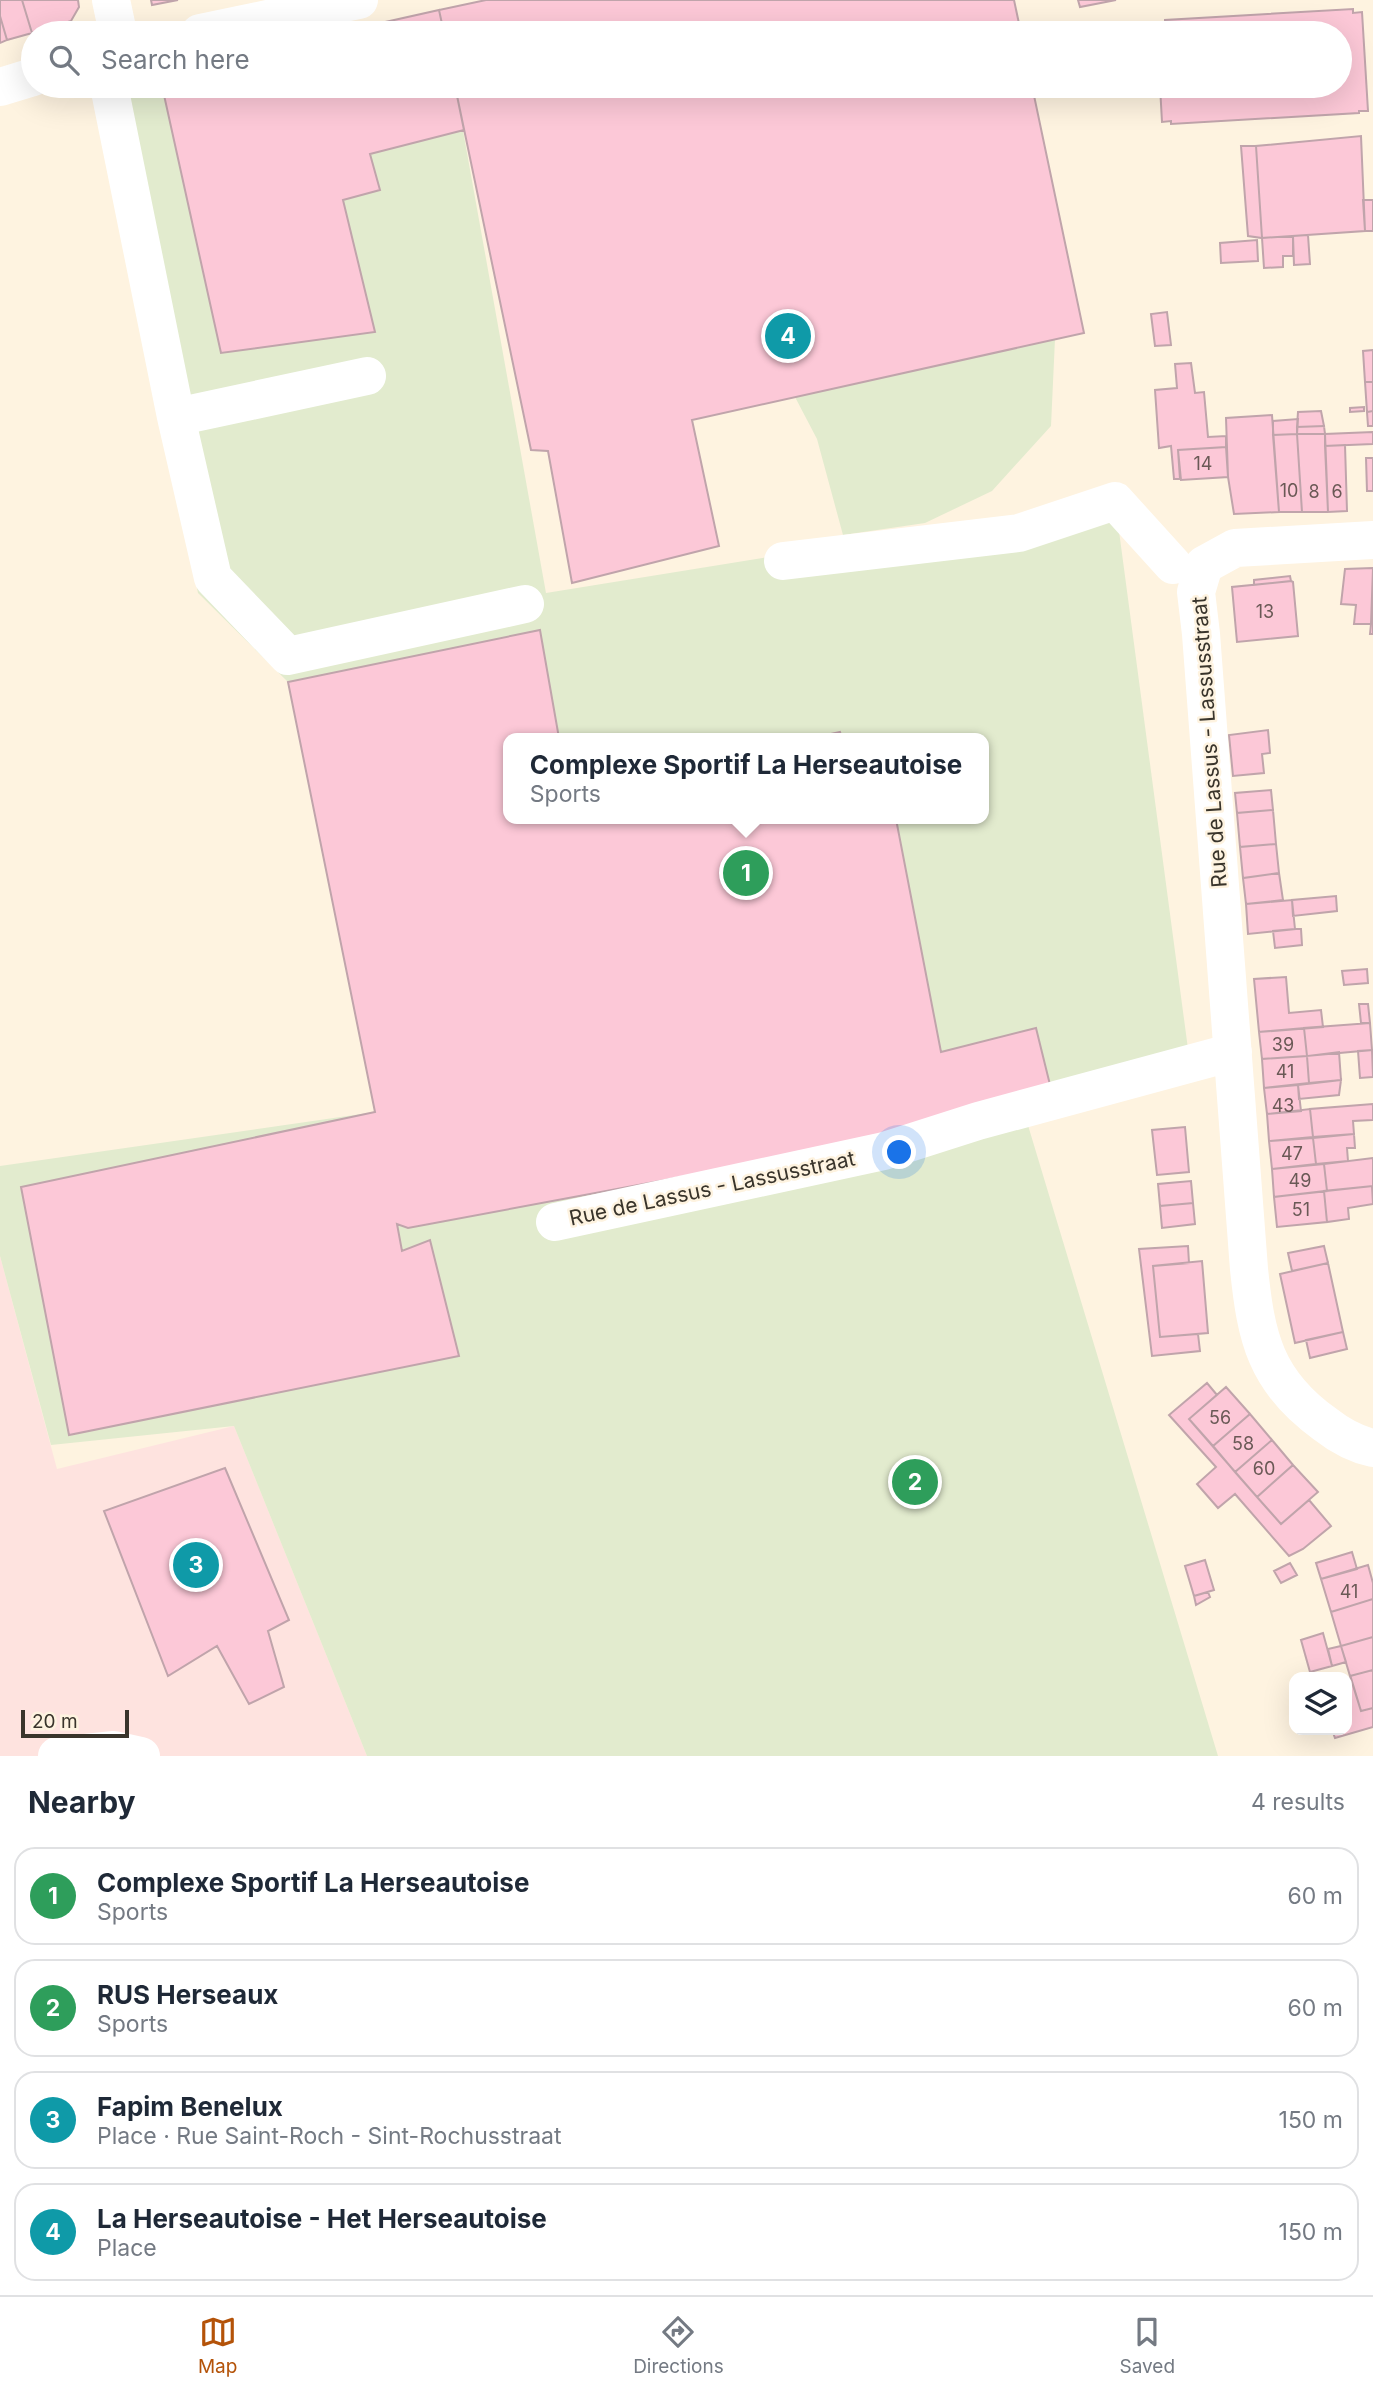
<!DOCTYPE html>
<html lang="en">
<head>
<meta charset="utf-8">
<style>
	:root { --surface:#fff; --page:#f2f2f3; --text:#1f2937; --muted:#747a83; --line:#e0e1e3; --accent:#b45309 }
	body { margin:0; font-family:Inter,sans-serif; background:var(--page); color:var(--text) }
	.controls { position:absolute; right:21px; bottom:21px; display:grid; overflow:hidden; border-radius:14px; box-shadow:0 7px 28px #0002 }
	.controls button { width:63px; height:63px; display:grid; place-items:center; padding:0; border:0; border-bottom:2px solid var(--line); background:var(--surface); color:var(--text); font:35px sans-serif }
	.scale { position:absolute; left:21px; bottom:18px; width:108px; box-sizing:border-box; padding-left:7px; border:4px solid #39342b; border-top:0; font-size:19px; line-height:24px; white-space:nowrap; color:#39342b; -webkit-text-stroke:5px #fef3e0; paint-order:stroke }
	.you { position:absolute; left:900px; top:1153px; width:24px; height:24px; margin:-18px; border:5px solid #fff; border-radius:50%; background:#1a73e8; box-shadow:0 0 0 10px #1a73e833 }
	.badge { display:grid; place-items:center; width:46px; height:46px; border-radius:50%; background:var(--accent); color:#fff; font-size:23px; font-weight:700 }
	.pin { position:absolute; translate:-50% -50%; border:4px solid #fff; box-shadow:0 2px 7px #0006 }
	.popup { position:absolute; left:503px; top:733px; width:486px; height:91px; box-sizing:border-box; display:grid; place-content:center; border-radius:14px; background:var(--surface); filter:drop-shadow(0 2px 5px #0005); font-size:23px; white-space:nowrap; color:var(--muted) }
	.popup b { font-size:26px; color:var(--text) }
	.popup::after { content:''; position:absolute; left:50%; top:100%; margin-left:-14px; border:14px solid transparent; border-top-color:var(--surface) }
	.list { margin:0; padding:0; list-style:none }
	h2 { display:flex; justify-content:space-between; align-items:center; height:91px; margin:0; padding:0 28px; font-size:30px }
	h2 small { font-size:23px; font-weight:400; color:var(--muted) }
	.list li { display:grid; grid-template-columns:46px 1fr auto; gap:21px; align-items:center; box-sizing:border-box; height:98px; margin:0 14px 14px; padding:0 14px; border:2px solid var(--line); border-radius:21px }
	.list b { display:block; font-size:26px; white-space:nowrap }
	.list p { margin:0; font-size:23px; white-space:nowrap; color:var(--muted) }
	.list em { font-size:23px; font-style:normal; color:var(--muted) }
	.icon { flex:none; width:38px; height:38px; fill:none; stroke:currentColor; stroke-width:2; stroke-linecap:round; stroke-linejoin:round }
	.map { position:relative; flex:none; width:1373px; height:1756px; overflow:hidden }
	.search { position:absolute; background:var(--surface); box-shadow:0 7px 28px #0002; left:21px; right:21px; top:21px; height:77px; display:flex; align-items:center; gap:18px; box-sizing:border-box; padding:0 24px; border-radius:38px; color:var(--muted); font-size:26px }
	.sheet { height:539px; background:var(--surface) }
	nav { display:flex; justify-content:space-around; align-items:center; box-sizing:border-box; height:98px; border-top:2px solid var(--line); background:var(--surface); font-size:19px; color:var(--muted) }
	nav a { display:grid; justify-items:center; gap:4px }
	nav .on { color:var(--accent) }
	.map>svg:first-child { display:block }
	.industrial { fill:#fee3df }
	.green { fill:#e2ebce; fill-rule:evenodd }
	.building { fill:#fcc8d7; stroke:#c0a4ab; stroke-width:2 }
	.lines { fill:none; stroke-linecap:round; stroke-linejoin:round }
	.minor { stroke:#fff; stroke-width:38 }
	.labels { text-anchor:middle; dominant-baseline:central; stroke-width:5; stroke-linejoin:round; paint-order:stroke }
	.number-label { font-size:18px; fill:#6a5956 }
	.street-label { font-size:21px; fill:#39342b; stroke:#fef3e0 }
</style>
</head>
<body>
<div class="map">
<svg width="1373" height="1756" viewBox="0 0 1373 1756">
	<rect width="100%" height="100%" fill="#fef3e0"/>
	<path class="industrial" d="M 0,1256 L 57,1469 L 234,1426 L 367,1756 L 0,1756 Z"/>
	<path class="green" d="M 95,86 L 455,86 L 546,593 L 1115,501 L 1190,1064 L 1027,1122 L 1218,1756 L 367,1756 L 234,1426 L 51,1445 L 0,1256 L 0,1166 L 375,1112 L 288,682 L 198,593 ZM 508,738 L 984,738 L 984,819 L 508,819 Z
		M 1055,339 L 1051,426 L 992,491 L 925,523 L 843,535 L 817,439 L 795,397 Z"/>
	<path class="building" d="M 0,0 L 22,0 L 32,33 L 7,40 L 0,16 Z
		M 22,0 L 78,0 L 79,7 L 71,21 L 32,33 Z
		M 151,0 L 178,0 L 152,5 Z
		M 486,0 L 1014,0 L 1021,33 L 444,33 L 439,10 Z
		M 1078,0 L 1116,0 L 1080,7 Z
		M 1353,9 L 1353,13 L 1362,12 L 1368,111 L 1359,111 L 1359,113 L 1171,124 L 1171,121 L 1162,122 L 1160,86 L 1340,86 L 1340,33 L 1157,33 L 1157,23 L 1165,22 L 1165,20 Z
		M 439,10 L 444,33 L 336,33 Z
		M 0,16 L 7,40 L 0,43 Z
		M 162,86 L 455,86 L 464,130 L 370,154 L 380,190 L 343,200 L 375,332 L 221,353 Z
		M 455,86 L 1032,86 L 1084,333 L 692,420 L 719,546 L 572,583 L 548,451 L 531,450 Z
		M 1361,136 L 1365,231 L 1262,238 L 1256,146 Z
		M 1241,146 L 1256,146 L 1262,238 L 1248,236 Z
		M 1363,200 L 1373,200 L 1373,231 L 1365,231 Z
		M 1308,235 L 1310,264 L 1294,265 L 1293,236 Z
		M 1293,236 L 1293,256 L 1283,256 L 1283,267 L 1264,268 L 1262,238 Z
		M 1257,240 L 1258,261 L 1221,263 L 1220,243 Z
		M 1167,312 L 1171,345 L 1155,346 L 1151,314 Z
		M 1373,350 L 1373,382 L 1365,382 L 1363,351 Z
		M 1191,363 L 1195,393 L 1204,392 L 1208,437 L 1226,436 L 1226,447 L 1178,450 L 1180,479 L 1174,479 L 1171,446 L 1159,448 L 1155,390 L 1177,388 L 1175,364 Z
		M 1365,382 L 1373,382 L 1373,411 L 1367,412 Z
		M 1364,407 L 1364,411 L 1350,412 L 1350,408 Z
		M 1321,411 L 1324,426 L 1297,427 L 1298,412 Z
		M 1373,411 L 1373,426 L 1368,426 L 1367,412 Z
		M 1272,415 L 1279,512 L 1234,514 L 1228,477 L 1226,418 Z
		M 1298,419 L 1297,434 L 1273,435 L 1273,421 Z
		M 1324,426 L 1325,434 L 1297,434 L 1297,427 Z
		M 1373,432 L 1373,444 L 1325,446 L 1325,434 Z
		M 1297,434 L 1302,512 L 1279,512 L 1273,435 Z
		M 1297,434 L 1325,434 L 1328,512 L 1302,512 Z
		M 1345,445 L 1347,511 L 1328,512 L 1325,446 Z
		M 1226,447 L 1228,477 L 1181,480 L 1178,450 Z
		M 1366,458 L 1373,458 L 1373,491 L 1367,491 Z
		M 1373,568 L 1371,624 L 1354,624 L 1356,605 L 1341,604 L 1345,569 Z
		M 1290,576 L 1291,581 L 1254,585 L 1254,580 Z
		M 1291,581 L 1293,582 L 1298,636 L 1237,642 L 1232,587 Z
		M 1373,588 L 1373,634 L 1370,634 L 1371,624 Z
		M 540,630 L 559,738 L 508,738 L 508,819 L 896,819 L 941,1052 L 1036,1028 L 1054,1101 L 692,1175 L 408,1228 L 397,1224 L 402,1251 L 430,1240 L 459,1356 L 69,1435 L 21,1187 L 375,1112 L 288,682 Z
		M 1268,730 L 1270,753 L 1262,754 L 1264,773 L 1233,776 L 1229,735 Z
		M 840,732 L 842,738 L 813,738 Z
		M 1271,790 L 1273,810 L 1237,813 L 1235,793 Z
		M 1273,810 L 1276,844 L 1240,847 L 1237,813 Z
		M 1276,844 L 1279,873 L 1243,878 L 1240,847 Z
		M 1279,873 L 1283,900 L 1246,904 L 1243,878 Z
		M 1336,896 L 1337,911 L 1293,916 L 1292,900 Z
		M 1292,900 L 1295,929 L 1248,934 L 1246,904 Z
		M 1295,929 L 1301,929 L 1302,945 L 1275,948 L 1273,931 Z
		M 1367,969 L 1368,983 L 1344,985 L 1342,971 Z
		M 1286,977 L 1289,1013 L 1321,1010 L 1323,1027 L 1259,1032 L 1254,979 Z
		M 1359,1004 L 1368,1004 L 1370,1023 L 1361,1023 Z
		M 1370,1023 L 1372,1050 L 1307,1056 L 1304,1028 Z
		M 1304,1028 L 1307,1056 L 1262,1059 L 1259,1032 Z
		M 1372,1050 L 1373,1077 L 1360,1078 L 1358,1051 Z
		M 1339,1052 L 1341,1080 L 1309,1083 L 1307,1056 Z
		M 1307,1056 L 1309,1083 L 1264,1088 L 1262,1059 Z
		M 1341,1080 L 1339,1095 L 1299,1099 L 1298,1085 Z
		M 1298,1085 L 1301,1111 L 1267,1114 L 1264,1088 Z
		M 1373,1104 L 1373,1120 L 1353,1121 L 1354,1134 L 1313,1137 L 1310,1109 Z
		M 1310,1109 L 1313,1137 L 1269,1141 L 1267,1114 Z
		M 1185,1127 L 1189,1172 L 1157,1175 L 1152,1130 Z
		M 1354,1134 L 1355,1148 L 1347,1148 L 1348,1161 L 1316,1164 L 1313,1138 Z
		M 1313,1138 L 1316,1164 L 1272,1169 L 1269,1141 Z
		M 1373,1158 L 1373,1186 L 1327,1191 L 1324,1164 Z
		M 1324,1164 L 1327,1191 L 1274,1197 L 1272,1169 Z
		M 1191,1181 L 1193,1203 L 1160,1206 L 1158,1184 Z
		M 1372,1186 L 1373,1204 L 1348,1208 L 1349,1219 L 1327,1222 L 1324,1191 Z
		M 1324,1191 L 1327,1222 L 1277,1227 L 1274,1197 Z
		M 1193,1203 L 1195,1224 L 1162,1228 L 1160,1206 Z
		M 1188,1246 L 1189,1263 L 1153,1266 L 1160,1337 L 1198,1334 L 1200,1351 L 1152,1356 L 1139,1249 Z
		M 1324,1246 L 1328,1263 L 1292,1271 L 1288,1253 Z
		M 1202,1261 L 1208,1333 L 1160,1337 L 1153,1266 Z
		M 1328,1263 L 1343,1332 L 1295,1343 L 1280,1274 Z
		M 1343,1332 L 1347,1349 L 1310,1358 L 1306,1340 Z
		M 1207,1383 L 1217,1395 L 1189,1419 L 1257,1497 L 1281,1524 L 1309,1500 L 1331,1526 L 1303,1549 L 1289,1556 L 1235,1494 L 1218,1508 L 1197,1484 L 1216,1467 L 1169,1415 Z
		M 1226,1387 L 1250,1414 L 1213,1446 L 1189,1419 Z
		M 1250,1414 L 1272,1440 L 1235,1472 L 1213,1446 Z
		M 1272,1440 L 1293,1465 L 1257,1497 L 1235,1472 Z
		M 1293,1465 L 1318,1492 L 1281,1524 L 1257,1497 Z
		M 225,1468 L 289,1620 L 268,1631 L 284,1687 L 249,1704 L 217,1646 L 168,1676 L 104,1511 Z
		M 1352,1552 L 1357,1569 L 1321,1579 L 1316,1563 Z
		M 1205,1560 L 1214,1590 L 1194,1596 L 1185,1566 Z
		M 1290,1563 L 1297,1575 L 1281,1583 L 1274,1571 Z
		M 1368,1565 L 1373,1583 L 1373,1599 L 1331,1612 L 1321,1579 Z
		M 1208,1592 L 1210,1597 L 1196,1605 L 1194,1596 Z
		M 1373,1599 L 1373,1637 L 1341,1646 L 1331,1612 Z
		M 1323,1633 L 1332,1666 L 1310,1672 L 1301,1640 Z
		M 1373,1637 L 1373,1670 L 1350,1676 L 1341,1646 Z
		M 1341,1646 L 1346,1662 L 1332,1666 L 1328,1649 Z
		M 1373,1670 L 1373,1708 L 1361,1711 L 1350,1676 Z
		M 1351,1678 L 1361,1711 L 1373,1708 L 1373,1727 L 1335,1738 L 1332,1730 L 1347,1730 L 1347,1679 Z"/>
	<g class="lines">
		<path class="minor" d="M 111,0 L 118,33
			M 200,33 L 359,0
			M 109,86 L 176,417 L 213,578 L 288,656 L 525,604
			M 0,87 L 33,77
			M 176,417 L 367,376
			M 1373,540 L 1235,548 L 1204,565 L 1196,592 L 1201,634 L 1249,1269 C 1256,1337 1265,1381 1325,1424 C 1339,1435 1355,1444 1373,1448
			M 783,561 L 1019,533 L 1115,501 L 1173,565
			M 555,1222 L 884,1151 L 978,1121 L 1233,1052
			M 57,1756 L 114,1750 L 141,1756"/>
	</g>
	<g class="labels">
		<g class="number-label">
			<text x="1203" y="463">14</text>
			<text x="1289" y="490">10</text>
			<text x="1314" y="491">8</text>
			<text x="1337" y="491">6</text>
			<text x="1265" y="611">13</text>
			<text x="1283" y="1044">39</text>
			<text x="1285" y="1071">41</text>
			<text x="1283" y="1105">43</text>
			<text x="1292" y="1153">47</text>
			<text x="1300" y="1180">49</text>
			<text x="1301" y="1209">51</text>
			<text x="1220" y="1417">56</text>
			<text x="1243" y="1443">58</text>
			<text x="1264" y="1468">60</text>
			<text x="1349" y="1591">41</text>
		</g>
		<g class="street-label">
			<text transform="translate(1209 742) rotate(-94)">Rue de Lassus - Lassusstraat</text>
			<text transform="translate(712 1188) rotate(-12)">Rue de Lassus - Lassusstraat</text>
		</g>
	</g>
</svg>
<div class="controls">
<button><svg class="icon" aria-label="layers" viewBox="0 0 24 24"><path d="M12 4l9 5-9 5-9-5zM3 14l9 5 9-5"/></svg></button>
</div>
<div class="scale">20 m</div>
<div class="you"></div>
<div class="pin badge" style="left:746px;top:873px;background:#2e9e5b">1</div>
<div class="popup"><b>Complexe Sportif La Herseautoise</b>Sports</div>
<div class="pin badge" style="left:915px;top:1482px;background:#2e9e5b">2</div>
<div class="pin badge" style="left:196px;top:1565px;background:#0f9aa8">3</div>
<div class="pin badge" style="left:788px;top:336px;background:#0f9aa8">4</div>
<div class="search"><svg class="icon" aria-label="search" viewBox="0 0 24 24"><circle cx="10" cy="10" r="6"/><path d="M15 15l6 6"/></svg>Search here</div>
</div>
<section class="sheet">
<h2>Nearby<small>4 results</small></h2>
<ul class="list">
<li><span class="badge" style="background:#2e9e5b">1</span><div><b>Complexe Sportif La Herseautoise</b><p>Sports</p></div><em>60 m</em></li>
<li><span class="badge" style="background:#2e9e5b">2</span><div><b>RUS Herseaux</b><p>Sports</p></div><em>60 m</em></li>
<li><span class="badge" style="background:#0f9aa8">3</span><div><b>Fapim Benelux</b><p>Place · Rue Saint-Roch - Sint-Rochusstraat</p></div><em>150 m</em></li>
<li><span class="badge" style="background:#0f9aa8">4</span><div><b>La Herseautoise - Het Herseautoise</b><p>Place</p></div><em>150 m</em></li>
</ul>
</section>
<nav>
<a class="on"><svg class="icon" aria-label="map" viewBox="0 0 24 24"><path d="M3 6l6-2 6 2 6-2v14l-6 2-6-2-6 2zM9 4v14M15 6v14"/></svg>Map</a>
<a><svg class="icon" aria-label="directions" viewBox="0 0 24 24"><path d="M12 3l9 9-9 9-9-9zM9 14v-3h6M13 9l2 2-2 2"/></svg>Directions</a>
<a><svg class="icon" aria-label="saved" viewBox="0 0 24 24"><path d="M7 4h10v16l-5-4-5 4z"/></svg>Saved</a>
</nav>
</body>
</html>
